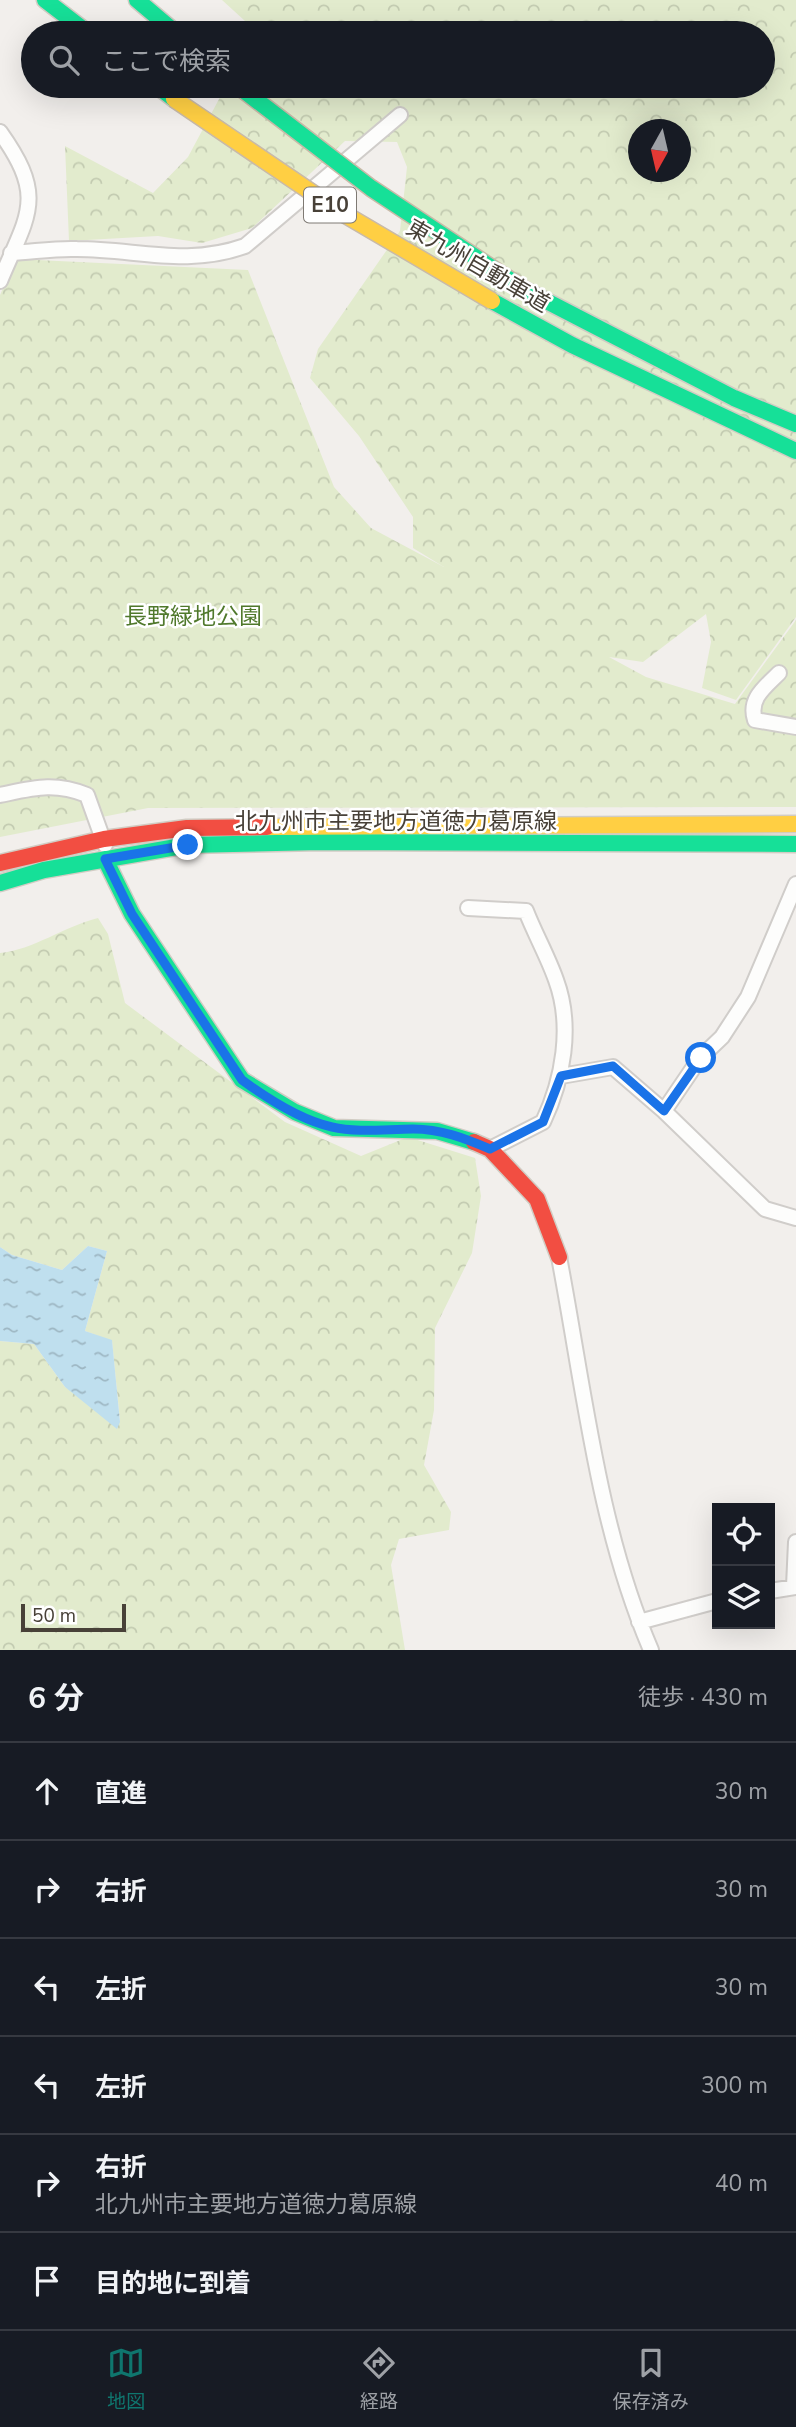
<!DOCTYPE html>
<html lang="ja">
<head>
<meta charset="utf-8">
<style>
	:root { --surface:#171b24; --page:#20242c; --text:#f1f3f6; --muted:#9ea1a6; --line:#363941; --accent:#0f766e }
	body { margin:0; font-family:"Nunito Sans","Noto Sans JP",sans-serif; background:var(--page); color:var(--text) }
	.controls { position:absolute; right:21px; bottom:21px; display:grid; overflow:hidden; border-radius:0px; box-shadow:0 7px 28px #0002 }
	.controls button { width:63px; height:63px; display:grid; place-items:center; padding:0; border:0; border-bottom:2px solid var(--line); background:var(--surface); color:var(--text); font:35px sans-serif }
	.compass { position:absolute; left:628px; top:119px; width:63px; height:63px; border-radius:50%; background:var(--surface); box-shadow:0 7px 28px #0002; rotate:188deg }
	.scale { position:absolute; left:21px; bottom:18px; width:105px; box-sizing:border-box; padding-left:7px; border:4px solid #484138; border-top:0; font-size:19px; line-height:24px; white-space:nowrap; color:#484138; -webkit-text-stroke:5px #fff; paint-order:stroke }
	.stop { position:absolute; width:21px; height:21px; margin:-16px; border:5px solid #1a73e8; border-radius:50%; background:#fff }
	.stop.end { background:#1a73e8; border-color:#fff; box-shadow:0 2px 7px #0008 }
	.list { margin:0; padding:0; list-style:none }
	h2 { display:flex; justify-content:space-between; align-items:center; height:91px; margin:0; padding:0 28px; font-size:30px }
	h2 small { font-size:23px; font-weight:400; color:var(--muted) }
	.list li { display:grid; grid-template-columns:46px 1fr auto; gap:21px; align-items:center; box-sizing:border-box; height:98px; padding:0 28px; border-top:2px solid var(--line) }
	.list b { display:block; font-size:26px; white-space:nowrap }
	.list p { margin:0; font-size:23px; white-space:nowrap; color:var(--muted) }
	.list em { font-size:23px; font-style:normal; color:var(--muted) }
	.icon { flex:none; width:38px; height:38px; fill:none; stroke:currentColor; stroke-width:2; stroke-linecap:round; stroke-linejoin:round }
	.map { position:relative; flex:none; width:796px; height:1650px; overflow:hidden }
	.search { position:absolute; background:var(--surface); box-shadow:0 7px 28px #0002; left:21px; right:21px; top:21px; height:77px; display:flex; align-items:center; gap:18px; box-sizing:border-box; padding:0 24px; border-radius:38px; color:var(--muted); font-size:26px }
	.sheet { height:679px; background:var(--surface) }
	nav { display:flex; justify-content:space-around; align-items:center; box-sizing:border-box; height:98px; border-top:2px solid var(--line); background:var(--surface); font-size:19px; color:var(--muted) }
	nav a { display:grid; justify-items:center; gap:4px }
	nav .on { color:var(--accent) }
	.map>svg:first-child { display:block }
	.forest { fill:url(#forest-crowns); fill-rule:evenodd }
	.water { fill:url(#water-ripples) }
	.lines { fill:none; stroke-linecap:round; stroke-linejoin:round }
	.street-casing { stroke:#d0cdca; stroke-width:18 }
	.fast-casing { stroke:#d1ccc3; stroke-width:19 }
	.slow-casing { stroke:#d1ccc3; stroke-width:19 }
	.jam-casing { stroke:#d1ccc3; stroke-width:19 }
	.street { stroke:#fdfdfc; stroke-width:14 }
	.fast { stroke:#16e098; stroke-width:16 }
	.slow { stroke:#ffcf43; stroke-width:16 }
	.jam { stroke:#f24e42; stroke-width:16 }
	.fast-bridge-casing { stroke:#c9baa8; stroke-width:19; stroke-linecap:butt }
	.slow-bridge-casing { stroke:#c9baa8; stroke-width:19; stroke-linecap:butt }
	.fast-bridge { stroke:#16e098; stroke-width:16 }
	.slow-bridge { stroke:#ffcf43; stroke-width:16 }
	.route { stroke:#1a73e8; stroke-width:9 }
	.labels { text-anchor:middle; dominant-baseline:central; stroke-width:5; stroke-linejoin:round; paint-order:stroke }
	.shield { fill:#fff; stroke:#7f7a74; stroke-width:2 }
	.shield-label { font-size:21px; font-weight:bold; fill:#484138 }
	.street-label { font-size:23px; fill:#484138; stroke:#fff }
	.park-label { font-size:23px; fill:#50792c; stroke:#fff }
</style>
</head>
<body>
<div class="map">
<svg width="796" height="1650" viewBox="0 0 796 1650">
	<defs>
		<pattern id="forest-crowns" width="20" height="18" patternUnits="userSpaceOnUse" patternTransform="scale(1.75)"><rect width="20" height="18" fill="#e2ebcd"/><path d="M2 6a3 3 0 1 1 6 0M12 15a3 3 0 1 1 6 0" fill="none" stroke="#c3cbb1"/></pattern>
		<pattern id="water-ripples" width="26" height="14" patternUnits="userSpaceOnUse" patternTransform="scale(1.75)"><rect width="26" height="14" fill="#bfdfee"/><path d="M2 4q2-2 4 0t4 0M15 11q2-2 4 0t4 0" fill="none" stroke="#9db6c2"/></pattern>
	</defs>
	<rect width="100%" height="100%" fill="#f2efec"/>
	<path class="forest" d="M 222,0 L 796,0 L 796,617 L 736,700 L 702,688 L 711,642 L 706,614 L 643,662 L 609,657 L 646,677 L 735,704 L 796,620 L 796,807 L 148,808 L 0,837 L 0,295 L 16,259 L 248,270 L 334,487 L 371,528 L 444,567 L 413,548 L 413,517 L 359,436 L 310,378 L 318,349 L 400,231 L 407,167 L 397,142 L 345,141 L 252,228 L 202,243 L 158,236 L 69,241 L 65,146 L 153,193 L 188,157 L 226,86 L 763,86 L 763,33 L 246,33 L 245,21 ZM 638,130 L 680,130 L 680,172 L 638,172 Z
		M 98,918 L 108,934 L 125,1003 L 285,1122 L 361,1156 L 408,1137 L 475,1158 L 481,1196 L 472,1253 L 435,1328 L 434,1410 L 424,1465 L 451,1512 L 449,1530 L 399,1539 L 391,1565 L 405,1650 L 0,1650 L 0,1341 L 34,1344 L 65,1387 L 120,1421 L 112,1341 L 85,1331 L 107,1251 L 88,1246 L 62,1270 L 12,1255 L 0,1247 L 0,953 C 33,950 65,926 98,918 Z"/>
	<path class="water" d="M 88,1246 L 107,1251 L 85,1331 L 112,1340 L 120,1422 L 117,1429 L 65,1387 L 34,1344 L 0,1341 L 0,1247 L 12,1255 L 62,1270 Z"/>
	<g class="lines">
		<defs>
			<path id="street" d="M 0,132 C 47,198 28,214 0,281
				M 11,253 C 33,252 55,248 77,249 C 136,249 186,267 245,246 L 400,115
				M 779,673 C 765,687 748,699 755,720 L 796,727
				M 0,795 C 34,788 54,782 87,795 L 105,845
				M 468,908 L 526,911 C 535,934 548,957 556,980 C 573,1026 563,1080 543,1122 L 490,1149
				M 561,1076 L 613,1067 L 664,1111 L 765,1209 L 796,1218
				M 664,1111 L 700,1058 L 722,1037 L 748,997 L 796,884
				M 559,1257 C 584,1388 598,1527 651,1650
				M 794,1586 L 796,1542
				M 770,1591 L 796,1587
				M 639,1622 L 717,1601"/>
			<path id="fast" d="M 45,0 L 88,33
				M 137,0 L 176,33
				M 157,86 L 174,99
				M 525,290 L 734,398 L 796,424
				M 492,301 L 572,345 L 796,451
				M 105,859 L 132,914 L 242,1080 L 295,1112 L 334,1128 L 437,1131 L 474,1142
				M 0,883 L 44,870 L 188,845 L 320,842 L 796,844"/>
			<path id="slow" d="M 267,827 L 796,824"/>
			<path id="jam" d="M 0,863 L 104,839 L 187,828 L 267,827
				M 474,1142 L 490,1149 L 537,1199 L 559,1257"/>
		</defs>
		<use href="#street" class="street-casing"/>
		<use href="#fast" class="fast-casing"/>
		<use href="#slow" class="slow-casing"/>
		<use href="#jam" class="jam-casing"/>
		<use href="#street" class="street"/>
		<use href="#fast" class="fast"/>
		<use href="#slow" class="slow"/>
		<use href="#jam" class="jam"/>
		<defs>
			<path id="fast-bridge" d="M 238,86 L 371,188 L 525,290"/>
			<path id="slow-bridge" d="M 174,99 L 339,211 L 492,301"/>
		</defs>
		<use href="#fast-bridge" class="fast-bridge-casing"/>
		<use href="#slow-bridge" class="slow-bridge-casing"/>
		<use href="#fast-bridge" class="fast-bridge"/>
		<use href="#slow-bridge" class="slow-bridge"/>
	</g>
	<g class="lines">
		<path class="route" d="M 188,845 L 105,859 L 132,914 L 242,1080 C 268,1099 300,1120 332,1127 C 357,1133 387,1129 413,1129 C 441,1129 464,1138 490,1149 L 543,1122 L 561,1076 L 613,1066 L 664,1111 L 701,1058"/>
	</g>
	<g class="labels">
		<rect class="shield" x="304" y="187.5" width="52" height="35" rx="5"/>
		<g class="shield-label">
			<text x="330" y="205">E10</text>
		</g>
		<g class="street-label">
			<text transform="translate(478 266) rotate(30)">東九州自動車道</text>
			<text x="396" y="821">北九州市主要地方道徳力葛原線</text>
		</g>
		<g class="park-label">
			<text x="193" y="616">長野緑地公園</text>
		</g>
	</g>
</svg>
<div class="controls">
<button><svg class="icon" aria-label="locate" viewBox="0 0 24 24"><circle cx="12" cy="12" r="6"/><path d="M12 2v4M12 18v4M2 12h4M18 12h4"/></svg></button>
<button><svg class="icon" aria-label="layers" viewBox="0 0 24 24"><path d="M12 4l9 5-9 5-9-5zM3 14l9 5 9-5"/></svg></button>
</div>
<svg class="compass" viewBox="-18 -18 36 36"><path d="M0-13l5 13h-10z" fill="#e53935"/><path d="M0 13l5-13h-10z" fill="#9ea1a6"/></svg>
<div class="scale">50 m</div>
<div class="stop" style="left:701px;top:1058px"></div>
<div class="stop end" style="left:188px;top:845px"></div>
<div class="search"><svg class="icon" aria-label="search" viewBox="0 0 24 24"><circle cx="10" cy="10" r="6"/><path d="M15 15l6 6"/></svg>ここで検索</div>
</div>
<section class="sheet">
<h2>6 分<small>徒歩 · 430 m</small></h2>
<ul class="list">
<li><svg class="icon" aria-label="ahead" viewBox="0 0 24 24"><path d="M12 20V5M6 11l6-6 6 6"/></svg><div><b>直進</b></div><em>30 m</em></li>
<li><svg class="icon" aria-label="right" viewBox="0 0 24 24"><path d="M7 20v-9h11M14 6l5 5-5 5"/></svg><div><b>右折</b></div><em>30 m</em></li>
<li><svg class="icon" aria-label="left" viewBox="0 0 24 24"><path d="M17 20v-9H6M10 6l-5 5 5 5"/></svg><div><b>左折</b></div><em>30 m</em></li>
<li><svg class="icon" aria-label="left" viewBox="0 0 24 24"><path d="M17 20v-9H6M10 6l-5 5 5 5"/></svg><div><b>左折</b></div><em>300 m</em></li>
<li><svg class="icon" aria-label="right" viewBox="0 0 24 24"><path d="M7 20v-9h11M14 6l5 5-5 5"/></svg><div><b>右折</b><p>北九州市主要地方道徳力葛原線</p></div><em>40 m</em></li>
<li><svg class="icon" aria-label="arrive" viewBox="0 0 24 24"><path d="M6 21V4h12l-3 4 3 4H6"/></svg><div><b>目的地に到着</b></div></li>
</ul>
</section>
<nav>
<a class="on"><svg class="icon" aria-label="map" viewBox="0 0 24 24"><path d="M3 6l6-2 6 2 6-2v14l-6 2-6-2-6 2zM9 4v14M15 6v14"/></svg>地図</a>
<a><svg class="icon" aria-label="directions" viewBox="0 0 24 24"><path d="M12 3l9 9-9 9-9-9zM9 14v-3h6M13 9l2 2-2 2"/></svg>経路</a>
<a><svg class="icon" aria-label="saved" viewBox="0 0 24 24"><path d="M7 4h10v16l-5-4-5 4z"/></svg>保存済み</a>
</nav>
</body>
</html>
